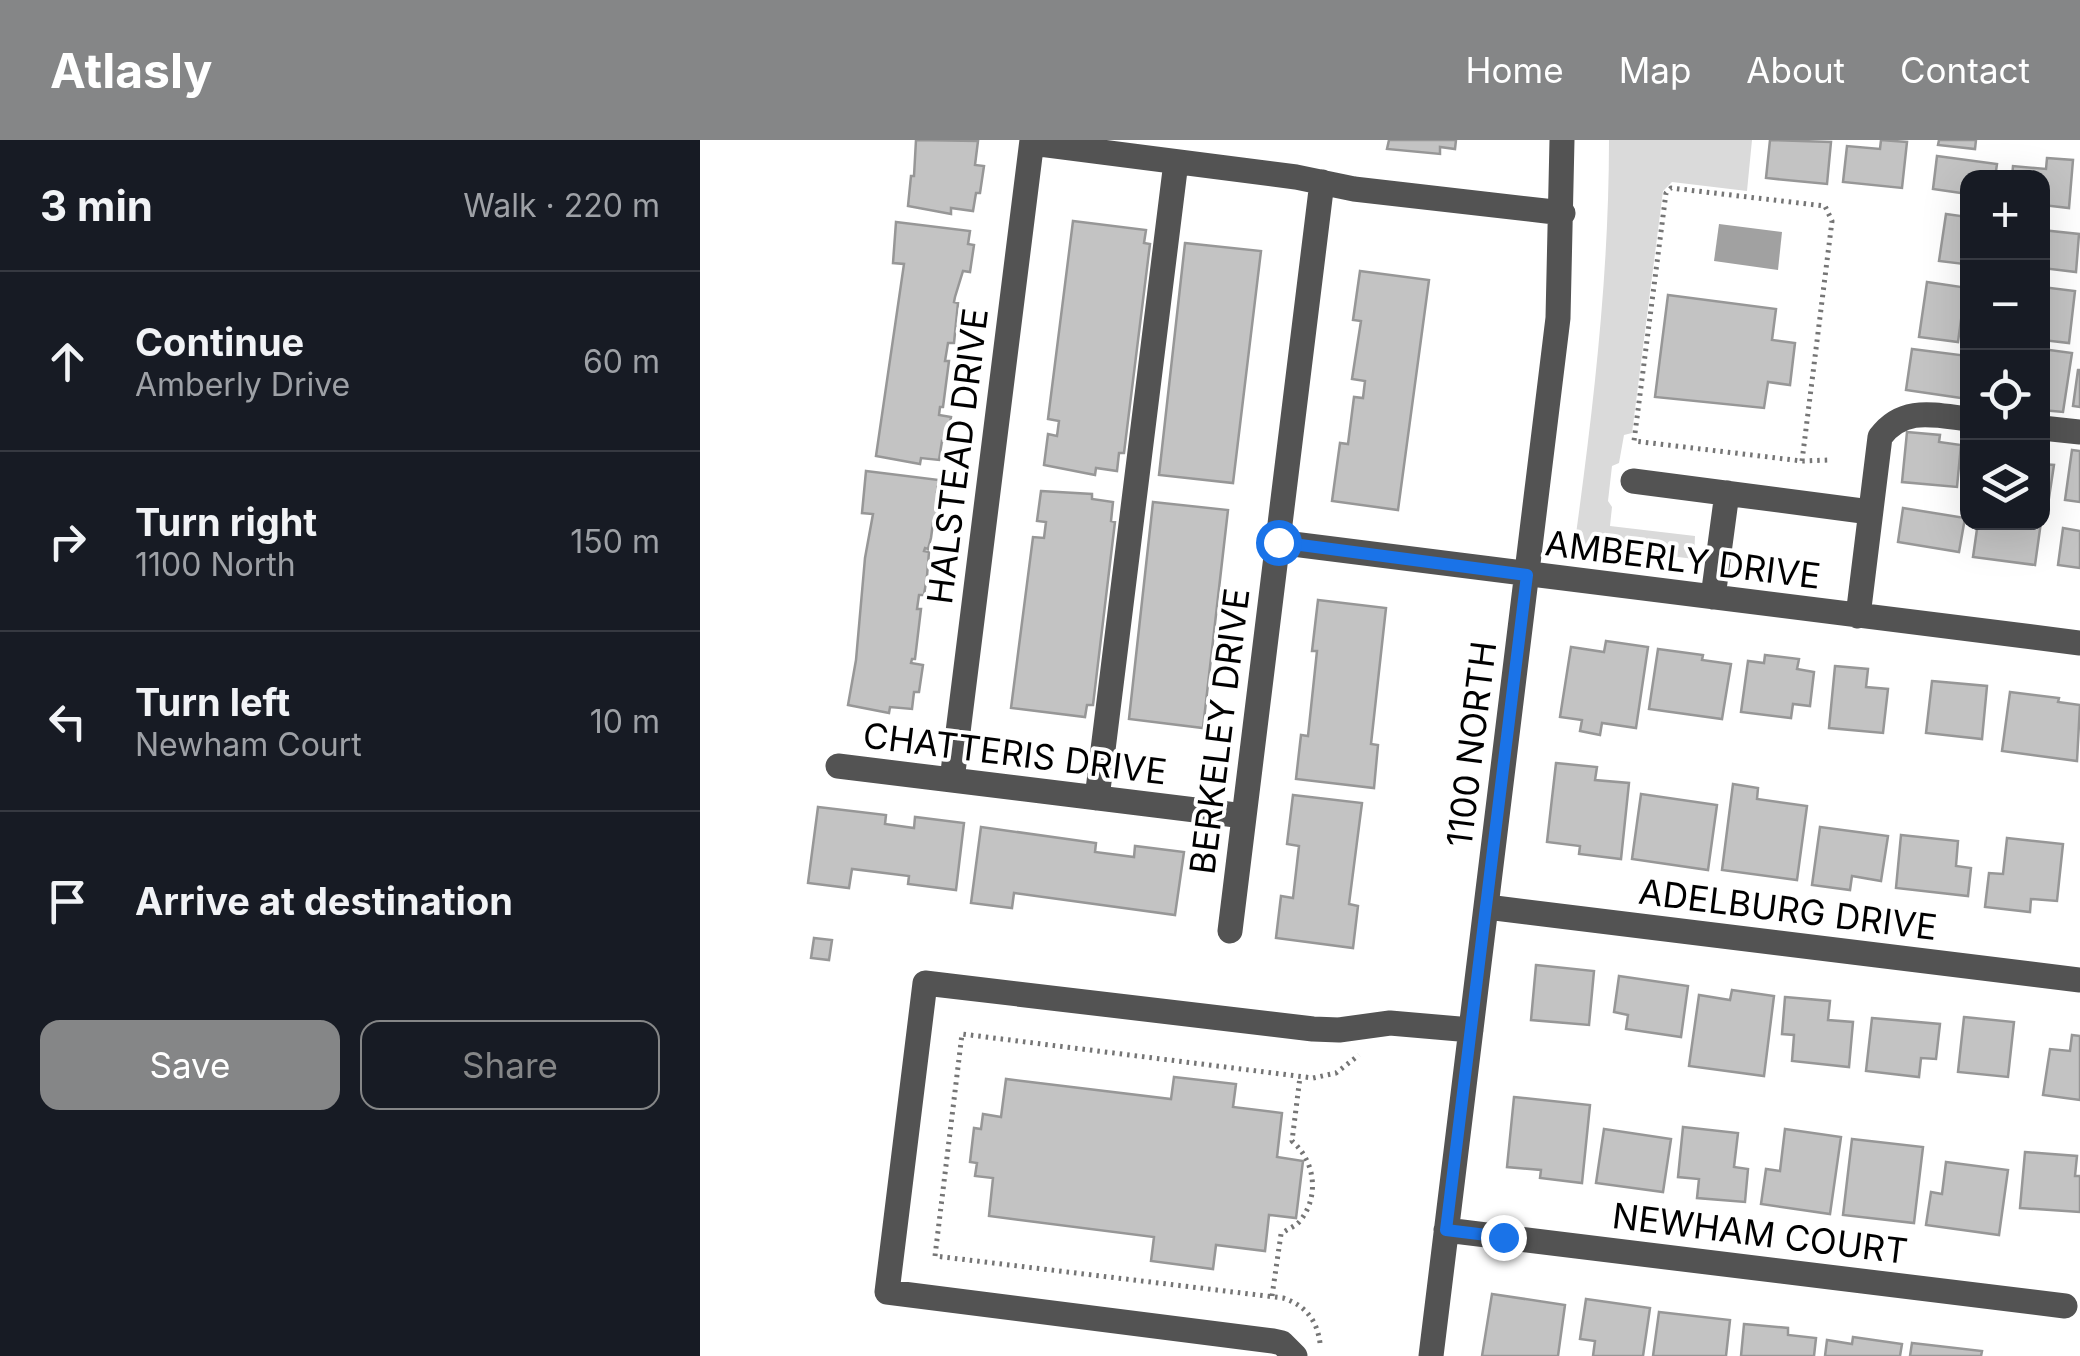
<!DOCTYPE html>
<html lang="en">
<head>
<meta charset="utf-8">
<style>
	:root { --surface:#171b24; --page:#20242c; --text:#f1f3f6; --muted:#9ea1a6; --line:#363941; --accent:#858687 }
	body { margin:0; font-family:Inter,sans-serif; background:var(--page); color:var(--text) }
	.controls { position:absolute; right:30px; top:30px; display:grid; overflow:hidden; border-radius:20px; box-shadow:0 10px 40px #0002 }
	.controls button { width:90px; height:90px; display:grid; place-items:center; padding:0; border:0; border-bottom:2px solid var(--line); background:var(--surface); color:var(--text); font:50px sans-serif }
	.stop { position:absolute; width:30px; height:30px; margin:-22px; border:8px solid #1a73e8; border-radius:50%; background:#fff }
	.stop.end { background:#1a73e8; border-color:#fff; box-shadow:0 2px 10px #0008 }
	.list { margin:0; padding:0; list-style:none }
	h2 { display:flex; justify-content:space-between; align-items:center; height:130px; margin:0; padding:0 40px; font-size:42px }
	h2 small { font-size:32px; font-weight:400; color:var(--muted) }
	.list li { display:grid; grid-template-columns:65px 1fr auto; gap:30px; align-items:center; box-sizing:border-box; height:180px; padding:0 40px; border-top:2px solid var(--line) }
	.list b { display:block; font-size:38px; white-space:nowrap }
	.list p { margin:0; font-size:32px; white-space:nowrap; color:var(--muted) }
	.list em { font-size:32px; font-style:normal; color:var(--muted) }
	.actions { display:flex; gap:20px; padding:30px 40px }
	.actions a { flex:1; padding:22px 0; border:2px solid var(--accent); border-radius:20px; text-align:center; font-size:35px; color:var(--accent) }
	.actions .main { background:var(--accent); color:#fff }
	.icon { flex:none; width:55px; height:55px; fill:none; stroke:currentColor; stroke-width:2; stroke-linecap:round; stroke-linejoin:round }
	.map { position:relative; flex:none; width:1380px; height:1216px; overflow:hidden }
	header { display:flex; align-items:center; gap:60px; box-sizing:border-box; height:140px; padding:0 50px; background:var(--accent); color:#fff }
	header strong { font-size:48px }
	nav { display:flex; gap:55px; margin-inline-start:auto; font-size:35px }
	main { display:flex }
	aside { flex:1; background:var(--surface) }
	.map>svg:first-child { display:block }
	.green { fill:#dadada }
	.water { fill:#a1a1a1 }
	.building { fill:#c3c3c3; stroke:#979797; stroke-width:2.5 }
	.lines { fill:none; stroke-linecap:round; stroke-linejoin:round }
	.path { stroke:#757575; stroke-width:5; stroke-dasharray:2.5 5; stroke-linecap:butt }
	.minor { stroke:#535353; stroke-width:25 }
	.route { stroke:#1a73e8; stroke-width:12 }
	.labels { text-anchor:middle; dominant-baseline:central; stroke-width:8; stroke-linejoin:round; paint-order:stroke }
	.street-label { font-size:35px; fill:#000; stroke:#fff }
</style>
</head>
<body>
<header>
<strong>Atlasly</strong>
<nav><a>Home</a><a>Map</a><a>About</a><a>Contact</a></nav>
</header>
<main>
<aside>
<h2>3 min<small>Walk · 220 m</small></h2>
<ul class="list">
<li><svg class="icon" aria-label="ahead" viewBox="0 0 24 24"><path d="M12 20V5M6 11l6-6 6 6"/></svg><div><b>Continue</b><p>Amberly Drive</p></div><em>60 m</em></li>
<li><svg class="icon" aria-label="right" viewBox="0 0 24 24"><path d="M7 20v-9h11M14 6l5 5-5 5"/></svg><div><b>Turn right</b><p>1100 North</p></div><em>150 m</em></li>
<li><svg class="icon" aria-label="left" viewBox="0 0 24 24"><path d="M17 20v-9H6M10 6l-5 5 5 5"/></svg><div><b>Turn left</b><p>Newham Court</p></div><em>10 m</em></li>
<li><svg class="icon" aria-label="arrive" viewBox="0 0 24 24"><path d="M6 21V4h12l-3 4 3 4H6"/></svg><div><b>Arrive at destination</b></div></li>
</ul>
<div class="actions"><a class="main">Save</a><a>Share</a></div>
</aside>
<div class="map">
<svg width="1380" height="1216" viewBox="0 0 1380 1216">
	<rect width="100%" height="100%" fill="#fff"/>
	<path class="green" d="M 909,0 L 1052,0 L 1047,51 L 972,42 L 963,51 L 932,293 L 924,295 L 919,323 L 912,326 L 908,361 L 912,367 L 910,386 L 995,396 L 994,419 L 882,405 L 876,394 C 894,263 909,132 909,0 Z"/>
	<path class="water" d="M 1019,84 L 1082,92 L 1078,130 L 1014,121 Z"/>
	<path class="building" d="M 216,0 L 278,1 L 275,25 L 284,26 L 280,53 L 276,53 L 273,71 L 251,68 L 251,74 L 208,66 L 211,36 L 214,36 Z
		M 689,0 L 756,0 L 755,9 L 740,7 L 740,14 L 687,9 Z
		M 1070,0 L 1131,2 L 1127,44 L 1066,38 Z
		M 1181,0 L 1207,2 L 1202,48 L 1143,42 L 1147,6 L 1180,9 Z
		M 1239,0 L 1276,0 L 1275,9 L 1238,5 Z
		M 1237,16 L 1297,24 L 1295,38 L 1268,38 L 1268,54 L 1233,49 Z
		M 1347,18 L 1373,20 L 1369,68 L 1342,65 L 1342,38 L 1312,38 L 1313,26 L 1346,29 Z
		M 1246,74 L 1268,77 L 1268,116 L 1264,124 L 1239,121 Z
		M 373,81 L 446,90 L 444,103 L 450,104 L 424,313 L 419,313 L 417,331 L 396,328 L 395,335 L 344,325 L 348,294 L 357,296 L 359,281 L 348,279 Z
		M 196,82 L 270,91 L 268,104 L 274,105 L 270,132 L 263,131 L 255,157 L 254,162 L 258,163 L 254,203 L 248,203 L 245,221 L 249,221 L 243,267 L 240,267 L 239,275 L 251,277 L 247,302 L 242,301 L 239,320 L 221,318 L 220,324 L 176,316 L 204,124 L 193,123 Z
		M 1342,90 L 1379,94 L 1376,132 L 1342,128 Z
		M 485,103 L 561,111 L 533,343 L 459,335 Z
		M 660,131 L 729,140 L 698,370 L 632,361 L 640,303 L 648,304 L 654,257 L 663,258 L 665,241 L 652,239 L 661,181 L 653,180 Z
		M 1227,142 L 1268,148 L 1268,181 L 1261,180 L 1258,202 L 1219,197 Z
		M 1342,147 L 1375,151 L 1369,203 L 1342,200 Z
		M 968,155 L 1076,169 L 1072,200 L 1095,203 L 1090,245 L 1068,242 L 1064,268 L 955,257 Z
		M 1212,209 L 1268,216 L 1268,259 L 1206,250 Z
		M 1342,209 L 1372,213 L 1363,272 L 1342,270 Z
		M 1378,230 L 1380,230 L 1380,267 L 1373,266 Z
		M 1207,292 L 1240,295 L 1239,302 L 1261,305 L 1257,347 L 1202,342 Z
		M 1372,310 L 1380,311 L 1380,362 L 1365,360 Z
		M 1342,324 L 1354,325 L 1349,358 L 1342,356 Z
		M 166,331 L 239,340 L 237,352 L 244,353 L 239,383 L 233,383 L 231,398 L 228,409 L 225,408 L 224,411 L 229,412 L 227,436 L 224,455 L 219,455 L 217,469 L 221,469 L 215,519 L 212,519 L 211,523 L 223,525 L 219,552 L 214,552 L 212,569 L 190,567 L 189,573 L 148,565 L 156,520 L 165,418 L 173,374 L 162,373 Z
		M 341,351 L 392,354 L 392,359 L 413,362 L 411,381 L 415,382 L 393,565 L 387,565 L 385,577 L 311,568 L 333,397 L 344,398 L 346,382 L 337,381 Z
		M 453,362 L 528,370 L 503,588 L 429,579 Z
		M 1203,368 L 1265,378 L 1259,412 L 1198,402 Z
		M 1278,382 L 1341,382 L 1335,425 L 1273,417 Z
		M 1363,388 L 1380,391 L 1380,428 L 1358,425 Z
		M 618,460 L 686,468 L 671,604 L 678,605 L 674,648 L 596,639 L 601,595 L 608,596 L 617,511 L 612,511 Z
		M 906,501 L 948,507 L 936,588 L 902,583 L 900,595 L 880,591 L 882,580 L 860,577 L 871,507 L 904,512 Z
		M 958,509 L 1003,515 L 1002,520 L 1031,524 L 1022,579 L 949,569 Z
		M 1065,515 L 1099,519 L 1097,529 L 1114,532 L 1110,566 L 1093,564 L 1091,578 L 1041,572 L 1048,521 L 1064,523 Z
		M 1135,526 L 1168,529 L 1166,547 L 1188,549 L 1183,593 L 1129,588 Z
		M 1232,541 L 1287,546 L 1282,599 L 1226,593 Z
		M 1310,552 L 1359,558 L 1358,562 L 1380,565 L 1377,621 L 1302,611 Z
		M 856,623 L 897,627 L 895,640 L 929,643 L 921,719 L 879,714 L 880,706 L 847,702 Z
		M 1033,644 L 1058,648 L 1057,659 L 1107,666 L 1097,740 L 1022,730 Z
		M 941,654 L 1017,665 L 1008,730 L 932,719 Z
		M 593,655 L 662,663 L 649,764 L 658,766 L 653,808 L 576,798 L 581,756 L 593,758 L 599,706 L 587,704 Z
		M 118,667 L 186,675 L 185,684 L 214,688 L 215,677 L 264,683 L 256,750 L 208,744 L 209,736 L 152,729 L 149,748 L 108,743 Z
		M 281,687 L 396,703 L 395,712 L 434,717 L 435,706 L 484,712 L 475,775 L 314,753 L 312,768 L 271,763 Z
		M 1120,687 L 1188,696 L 1181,741 L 1152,736 L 1150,750 L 1112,745 Z
		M 1201,695 L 1258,701 L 1256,726 L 1271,728 L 1268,756 L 1196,748 Z
		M 1307,698 L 1363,704 L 1357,761 L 1331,759 L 1330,772 L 1285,767 L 1289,733 L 1303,734 Z
		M 114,798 L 132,800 L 129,820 L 111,818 Z
		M 836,825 L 894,831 L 889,885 L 831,880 Z
		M 919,836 L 988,846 L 981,897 L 926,889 L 928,875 L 914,872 Z
		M 1032,850 L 1074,856 L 1064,936 L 989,926 L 999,855 L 1030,860 Z
		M 1085,857 L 1130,861 L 1128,880 L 1153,882 L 1149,927 L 1092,921 L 1094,895 L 1082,894 Z
		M 1264,877 L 1314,882 L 1308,937 L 1258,932 Z
		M 1172,878 L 1240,884 L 1236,919 L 1221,918 L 1219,937 L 1166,931 Z
		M 1372,895 L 1380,896 L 1380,960 L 1343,955 L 1350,909 L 1370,911 Z
		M 474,937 L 536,944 L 533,967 L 582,973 L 577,1017 L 603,1021 L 596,1078 L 569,1075 L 565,1111 L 516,1105 L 513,1129 L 451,1121 L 454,1097 L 289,1076 L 293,1038 L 275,1036 L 277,1023 L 270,1022 L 274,988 L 281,989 L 283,974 L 301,977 L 306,939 L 471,959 Z
		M 814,957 L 890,965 L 882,1043 L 840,1038 L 841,1030 L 807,1027 Z
		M 983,987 L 1038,993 L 1034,1027 L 1048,1029 L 1045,1062 L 997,1058 L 999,1039 L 978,1037 Z
		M 904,989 L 971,999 L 963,1052 L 896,1043 Z
		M 1085,989 L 1141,997 L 1130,1074 L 1061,1064 L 1066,1029 L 1080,1031 Z
		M 1152,999 L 1223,1007 L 1214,1083 L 1143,1075 Z
		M 1325,1012 L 1377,1016 L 1375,1036 L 1380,1036 L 1380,1072 L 1320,1068 Z
		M 1246,1022 L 1308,1030 L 1299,1095 L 1226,1085 L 1231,1052 L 1242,1054 Z
		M 792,1154 L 865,1165 L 858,1216 L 782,1216 Z
		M 886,1159 L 950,1168 L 943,1216 L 893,1216 L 895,1201 L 880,1199 Z
		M 959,1172 L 1030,1180 L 1026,1216 L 953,1216 Z
		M 1044,1184 L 1088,1188 L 1088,1195 L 1116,1198 L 1114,1216 L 1041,1216 Z
		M 1153,1197 L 1202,1204 L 1200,1216 L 1125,1216 L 1127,1200 L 1152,1204 Z
		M 1212,1203 L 1282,1211 L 1281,1216 L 1210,1216 Z"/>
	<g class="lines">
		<path class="path" d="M 1102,321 L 1132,81 L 1125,66 L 971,48 L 966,53 L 934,301 L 1102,321 L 1129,320
			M 572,1156 L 581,1094 C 587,1089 595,1087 600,1081 C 620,1056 615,1021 592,1001 L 600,937
			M 620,1203 C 617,1180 605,1165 583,1158 L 235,1116 L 262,894 L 613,938 L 636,933 L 659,915"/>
		<path class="minor" d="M 332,3 L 596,37 L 654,49 L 863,73
			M 1342,288 L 1380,292
			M 933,341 L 1170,372
			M 577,402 L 1380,503
			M 1013,457 L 1027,353
			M 1158,476 L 1180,297 C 1203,266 1234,275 1268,279
			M 138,626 L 544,676
			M 252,640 L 332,0
			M 397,658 L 476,22
			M 787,767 L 1380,840
			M 530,791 L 622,42
			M 746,1090 L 1365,1166
			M 595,1216 L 582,1203 L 573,1201 L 187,1152 L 225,843 L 613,889 L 639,890 L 690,883 L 771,890
			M 731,1216 L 858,178 L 862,0"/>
	</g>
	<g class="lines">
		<path class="route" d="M 578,402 L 827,435 L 746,1090 L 803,1097"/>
	</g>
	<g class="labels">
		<g class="street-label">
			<text transform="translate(257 316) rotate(-83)">HALSTEAD DRIVE</text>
			<text transform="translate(983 419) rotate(7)">AMBERLY DRIVE</text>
			<text transform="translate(519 591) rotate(-83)">BERKELEY DRIVE</text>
			<text transform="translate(771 604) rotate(-83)">1100 NORTH</text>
			<text transform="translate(315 613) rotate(7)">CHATTERIS DRIVE</text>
			<text transform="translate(1088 769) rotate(7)">ADELBURG DRIVE</text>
			<text transform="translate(1060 1093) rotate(7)">NEWHAM COURT</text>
		</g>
	</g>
</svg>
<div class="controls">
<button>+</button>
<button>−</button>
<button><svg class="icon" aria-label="locate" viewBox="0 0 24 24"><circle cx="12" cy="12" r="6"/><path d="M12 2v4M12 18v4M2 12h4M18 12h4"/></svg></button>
<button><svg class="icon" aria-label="layers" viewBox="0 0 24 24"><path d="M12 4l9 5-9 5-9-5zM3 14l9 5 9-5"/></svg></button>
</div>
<div class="stop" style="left:578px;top:402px"></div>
<div class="stop end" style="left:803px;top:1097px"></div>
</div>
</main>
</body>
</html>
